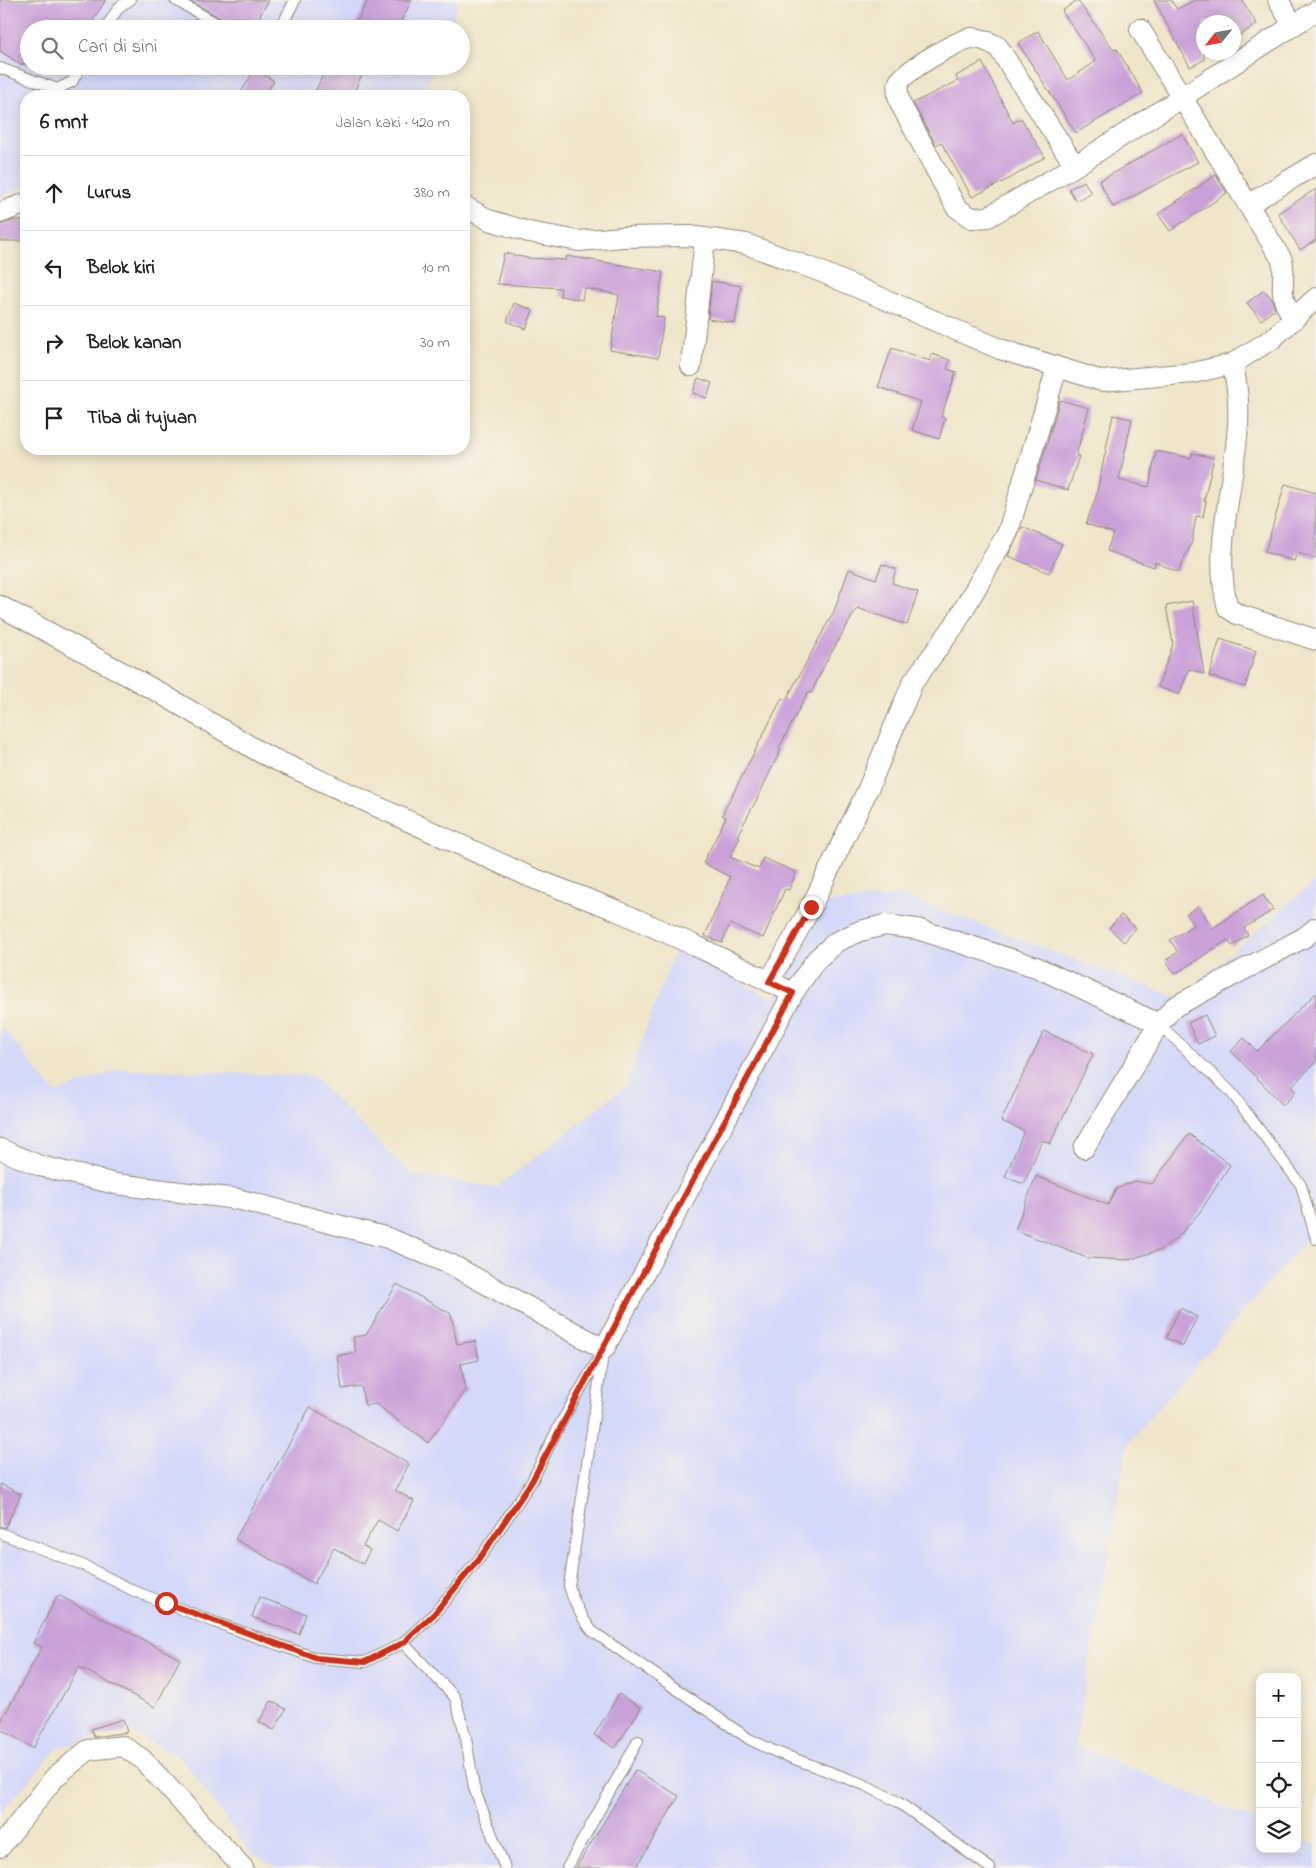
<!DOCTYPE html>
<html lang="id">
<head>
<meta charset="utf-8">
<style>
	:root { --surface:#fff; --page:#f6f6f6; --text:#202124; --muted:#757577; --line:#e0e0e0 }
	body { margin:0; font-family:"Indie Flower",sans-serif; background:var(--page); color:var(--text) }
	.controls { position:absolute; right:15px; bottom:15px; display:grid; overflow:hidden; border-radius:10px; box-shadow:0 2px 12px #0003 }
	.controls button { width:45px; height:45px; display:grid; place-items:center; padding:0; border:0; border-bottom:1px solid var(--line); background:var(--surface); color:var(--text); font:25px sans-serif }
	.compass { position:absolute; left:1196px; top:15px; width:45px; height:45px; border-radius:50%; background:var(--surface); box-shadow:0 2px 12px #0003; rotate:239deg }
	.stop { position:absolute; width:15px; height:15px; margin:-11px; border:4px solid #c8321e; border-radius:50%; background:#fff }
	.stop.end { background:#c8321e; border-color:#fff; box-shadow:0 1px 5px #0008 }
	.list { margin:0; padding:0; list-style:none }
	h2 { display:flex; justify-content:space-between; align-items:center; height:65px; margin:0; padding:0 20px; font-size:21px }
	h2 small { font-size:16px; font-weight:400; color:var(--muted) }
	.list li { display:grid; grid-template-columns:32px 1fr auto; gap:15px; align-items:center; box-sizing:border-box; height:75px; padding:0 20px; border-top:1px solid var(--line) }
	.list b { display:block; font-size:19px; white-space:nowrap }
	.list em { font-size:16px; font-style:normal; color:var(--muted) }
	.icon { flex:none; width:28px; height:28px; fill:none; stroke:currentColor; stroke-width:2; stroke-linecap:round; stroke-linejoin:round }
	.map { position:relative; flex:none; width:1316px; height:1868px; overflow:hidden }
	.search { position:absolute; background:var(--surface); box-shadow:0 2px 12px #0003; left:20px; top:20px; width:450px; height:55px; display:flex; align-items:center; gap:12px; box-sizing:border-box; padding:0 18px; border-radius:28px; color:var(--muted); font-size:19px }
	.panel { position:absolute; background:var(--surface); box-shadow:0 2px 12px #0003; left:20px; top:90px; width:450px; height:365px; border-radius:20px }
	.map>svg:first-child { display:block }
	.built { fill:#d4d8f9 }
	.building { fill:#c9a1d9 }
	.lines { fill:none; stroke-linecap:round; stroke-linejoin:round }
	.service-casing { stroke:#8d887a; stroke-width:12 }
	.minor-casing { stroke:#8d887a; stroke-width:22 }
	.service { stroke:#fff; stroke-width:10 }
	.minor { stroke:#fff; stroke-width:20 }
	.route { stroke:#c8321e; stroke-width:6 }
</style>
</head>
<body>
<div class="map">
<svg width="1316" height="1868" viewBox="0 0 1316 1868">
	<rect width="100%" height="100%" fill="#f7f3e8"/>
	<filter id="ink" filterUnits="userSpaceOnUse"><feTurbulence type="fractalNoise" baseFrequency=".02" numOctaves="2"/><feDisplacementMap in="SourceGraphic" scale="10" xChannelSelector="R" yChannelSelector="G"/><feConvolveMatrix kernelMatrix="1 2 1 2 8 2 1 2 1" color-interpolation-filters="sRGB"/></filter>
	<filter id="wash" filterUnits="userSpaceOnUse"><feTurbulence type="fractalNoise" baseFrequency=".0096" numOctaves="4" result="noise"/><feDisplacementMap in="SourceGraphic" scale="20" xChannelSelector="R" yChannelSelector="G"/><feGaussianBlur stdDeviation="1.12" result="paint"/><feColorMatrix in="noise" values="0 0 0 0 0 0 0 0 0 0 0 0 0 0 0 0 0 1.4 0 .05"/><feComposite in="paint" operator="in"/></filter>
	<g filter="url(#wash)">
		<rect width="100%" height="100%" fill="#efe5c9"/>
		<path class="built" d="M 0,0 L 459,0 L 449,29 L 29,29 L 29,66 L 435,66 L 423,96 L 26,96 L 26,187 L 0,196 Z
			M 1316,880 L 1316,1229 L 1128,1443 L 1075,1745 L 1260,1822 L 1260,1849 L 1297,1849 L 1297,1837 L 1316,1845 L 1316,1868 L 277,1868 L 250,1852 L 183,1760 L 125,1728 L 57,1749 L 0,1814 L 0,1024 L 55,1093 L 120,1069 L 312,1076 L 412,1175 L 497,1187 L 625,1087 L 676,946 L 773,999 L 827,903 L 900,895 L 1179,998 Z"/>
		<g id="blocks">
			<path class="building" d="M 0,0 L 106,0 L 87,29 L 29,29 L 29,66 L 23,63 L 22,65 L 0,51 Z
				M 189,0 L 269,0 L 252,29 L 240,29 Z
				M 368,0 L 412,0 L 397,29 L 353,29 Z
				M 1077,0 L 1114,50 L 1117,49 L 1143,93 L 1076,133 L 1018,43 L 1038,31 L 1068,80 L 1092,64 L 1096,61 L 1062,11 Z
				M 1154,0 L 1171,0 L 1177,9 L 1195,0 L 1242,0 L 1257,24 L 1234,39 L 1234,22 L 1204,22 L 1204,60 L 1190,67 Z
				M 982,62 L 1013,123 L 1021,118 L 1045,157 L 1011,178 L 972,197 L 941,142 L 936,145 L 913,103 L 958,81 L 956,76 Z
				M 327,66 L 366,66 L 352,96 L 313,96 Z
				M 255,69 L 274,81 L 264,96 L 239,96 Z
				M 1182,134 L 1198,162 L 1113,207 L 1099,181 Z
				M 1216,175 L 1227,193 L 1170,231 L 1158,214 Z
				M 1084,181 L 1091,193 L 1076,201 L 1069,189 Z
				M 1316,189 L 1316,240 L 1300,250 L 1278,213 Z
				M 14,220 L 26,220 L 26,241 L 0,241 L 0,225 Z
				M 504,253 L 527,258 L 566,260 L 567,256 L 663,272 L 656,316 L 664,318 L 658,358 L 610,350 L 619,295 L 584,288 L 582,300 L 560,296 L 561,288 L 497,284 Z
				M 712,281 L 741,286 L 735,323 L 708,319 Z
				M 1264,290 L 1272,299 L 1275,309 L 1261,320 L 1247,303 Z
				M 514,303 L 533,310 L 526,329 L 507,321 Z
				M 892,348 L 930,361 L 932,354 L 950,360 L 947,369 L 956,372 L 941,417 L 945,418 L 939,439 L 912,430 L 921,402 L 878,387 Z
				M 698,378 L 712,383 L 707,398 L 693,393 Z
				M 1060,400 L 1089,408 L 1076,456 L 1079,456 L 1068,490 L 1036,480 Z
				M 1113,415 L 1132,419 L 1119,480 L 1149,487 L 1156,451 L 1191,458 L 1192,453 L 1214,458 L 1204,501 L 1206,501 L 1203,517 L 1196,516 L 1192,542 L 1178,572 L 1155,562 L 1154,567 L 1107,551 L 1113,533 L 1086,524 L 1096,497 Z
				M 1285,484 L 1316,493 L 1316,558 L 1297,553 L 1294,561 L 1265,552 Z
				M 1022,527 L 1062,544 L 1049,573 L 1008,556 Z
				M 882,564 L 896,569 L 892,583 L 918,592 L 907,625 L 857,608 L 826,662 L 811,693 L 808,692 L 779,748 L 781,749 L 759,795 L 737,836 L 740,837 L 730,857 L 759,869 L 763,858 L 796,872 L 789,890 L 785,889 L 763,938 L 730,924 L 722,943 L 705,936 L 730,877 L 703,863 L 726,817 L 722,815 L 782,698 L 786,700 L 834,611 L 849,569 L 876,579 Z
				M 1192,601 L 1204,674 L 1189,669 L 1179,695 L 1158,687 L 1173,644 L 1166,606 Z
				M 1220,639 L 1256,651 L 1245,687 L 1209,676 Z
				M 1263,895 L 1273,910 L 1244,928 L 1248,935 L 1232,946 L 1228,940 L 1175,974 L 1166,960 L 1178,952 L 1170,940 L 1194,925 L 1186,914 L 1198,906 L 1213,928 Z
				M 1121,915 L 1136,928 L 1124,942 L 1109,928 Z
				M 1316,993 L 1316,1062 L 1291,1087 L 1296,1092 L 1283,1105 L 1231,1051 L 1244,1038 L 1257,1051 Z
				M 1205,1015 L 1215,1036 L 1198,1044 L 1188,1023 Z
				M 1044,1031 L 1093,1054 L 1050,1144 L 1042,1140 L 1024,1184 L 1005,1177 L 1024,1131 L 1001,1121 Z
				M 1189,1134 L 1230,1165 L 1200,1212 L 1178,1237 L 1160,1250 L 1128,1260 L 1087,1258 L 1015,1230 L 1036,1176 L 1108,1205 L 1116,1189 L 1134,1181 L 1152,1184 Z
				M 397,1284 L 451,1314 L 457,1344 L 475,1341 L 479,1360 L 461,1364 L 466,1390 L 428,1443 L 376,1404 L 365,1406 L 361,1386 L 342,1389 L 337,1356 L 356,1352 L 353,1337 L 366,1335 Z
				M 1180,1308 L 1197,1317 L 1183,1346 L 1166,1338 Z
				M 310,1407 L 409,1464 L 395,1490 L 414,1501 L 397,1531 L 378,1520 L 363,1546 L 370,1550 L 363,1564 L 334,1548 L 314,1584 L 235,1539 Z
				M 0,1484 L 21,1494 L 5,1528 L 0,1526 Z
				M 58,1595 L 180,1659 L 155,1707 L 79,1667 L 33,1748 L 0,1729 L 0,1723 L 42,1647 L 33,1643 Z
				M 259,1597 L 306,1614 L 299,1634 L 252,1617 Z
				M 619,1694 L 641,1708 L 615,1748 L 594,1735 Z
				M 271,1701 L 286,1709 L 274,1730 L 259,1722 Z
				M 123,1719 L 127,1732 L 94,1737 L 91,1729 Z
				M 635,1770 L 679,1796 L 636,1868 L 576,1868 Z"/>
		</g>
	</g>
	<g filter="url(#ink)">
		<use href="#blocks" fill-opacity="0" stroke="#8d887a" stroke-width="1"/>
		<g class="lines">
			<defs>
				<path id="service" d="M 175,0 L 227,29
					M 105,29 L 119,7 L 130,0
					M 280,29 L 295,0
					M 0,68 L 57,89 L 72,82 L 81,66
					M 1159,1024 L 1231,1092 L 1301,1185 L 1316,1239
					M 603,1355 L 569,1586 C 574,1604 581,1617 592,1631 L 749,1739 L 776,1752 L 865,1785 L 898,1802 L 990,1868
					M 0,1533 L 85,1566 L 134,1591 L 217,1623 L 316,1658 L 365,1662 L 403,1643 L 434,1614 L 482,1555 L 532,1481 L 559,1426 L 604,1349
					M 403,1643 L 455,1697 L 466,1738 L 474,1788 L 505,1868
					M 567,1868 L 638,1741"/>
				<path id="minor" d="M 1278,0 L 1293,25
					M 1140,29 L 1282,260 C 1285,271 1282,282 1283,293 C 1283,303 1290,311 1294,320
					M 1075,166 L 998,47 C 990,42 982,38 972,38 C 959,39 905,71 899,82 C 896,91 898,97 901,105 L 956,207 L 971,218 L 988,217 L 1075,166 L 1316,11
					M 1249,204 L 1316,164
					M 464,206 L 489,220 L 529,232 L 579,241 L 622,237 L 690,236 L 746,244 L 819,271 L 1000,349 L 1102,381 L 1193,373 L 1232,364 L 1272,339 L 1316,298
					M 0,213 L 26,203
					M 1232,364 C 1255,443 1206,529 1228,608 L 1237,614 L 1316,640
					M 691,366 L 705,238
					M 0,606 L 160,693 L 263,754 L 530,877 L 613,909 L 694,945 L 793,993
					M 769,982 L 811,907 L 868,789 L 913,682 L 954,626 L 1008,532 L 1057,368
					M 1084,1148 L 1159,1024 L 1174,1007 L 1305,937 L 1316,928
					M 0,1149 L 40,1166 L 116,1184 L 237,1199 L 388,1238 L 452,1265 L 604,1349 L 793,993 L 816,960 L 836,942 L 860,931 L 885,925 L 917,929 L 1036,967 L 1159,1024
					M 0,1847 L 55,1777 L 88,1750 L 123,1746 L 142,1759 L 243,1868"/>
			</defs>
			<use href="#service" class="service-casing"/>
			<use href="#minor" class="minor-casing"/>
			<use href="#service" class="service"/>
			<use href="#minor" class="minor"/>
		</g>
	</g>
	<g class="lines" filter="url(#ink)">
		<path class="route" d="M 166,1603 L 316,1658 L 365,1662 L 403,1643 L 434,1614 L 482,1555 L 532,1481 L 793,993 L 769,982 L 811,907"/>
	</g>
</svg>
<div class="controls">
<button>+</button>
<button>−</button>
<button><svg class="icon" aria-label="locate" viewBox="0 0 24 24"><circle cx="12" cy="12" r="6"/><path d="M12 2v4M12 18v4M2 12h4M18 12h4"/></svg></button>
<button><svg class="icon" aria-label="layers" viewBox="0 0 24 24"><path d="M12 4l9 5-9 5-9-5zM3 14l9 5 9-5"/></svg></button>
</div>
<svg class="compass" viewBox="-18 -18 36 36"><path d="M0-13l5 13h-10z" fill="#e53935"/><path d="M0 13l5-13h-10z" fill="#757577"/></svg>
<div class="stop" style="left:166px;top:1603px"></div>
<div class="stop end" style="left:811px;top:907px"></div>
<div class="search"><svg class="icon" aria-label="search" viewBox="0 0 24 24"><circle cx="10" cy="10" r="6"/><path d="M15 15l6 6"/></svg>Cari di sini</div>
<section class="panel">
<h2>6 mnt<small>Jalan kaki · 420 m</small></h2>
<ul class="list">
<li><svg class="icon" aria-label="ahead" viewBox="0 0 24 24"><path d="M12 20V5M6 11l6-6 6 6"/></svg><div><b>Lurus</b></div><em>380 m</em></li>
<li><svg class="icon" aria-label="left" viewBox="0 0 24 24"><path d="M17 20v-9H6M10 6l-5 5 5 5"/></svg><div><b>Belok kiri</b></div><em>10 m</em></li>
<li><svg class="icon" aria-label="right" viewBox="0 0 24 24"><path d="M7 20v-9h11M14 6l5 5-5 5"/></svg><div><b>Belok kanan</b></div><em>30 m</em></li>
<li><svg class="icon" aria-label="arrive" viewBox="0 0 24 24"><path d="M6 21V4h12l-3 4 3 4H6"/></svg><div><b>Tiba di tujuan</b></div></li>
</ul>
</section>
</div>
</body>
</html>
